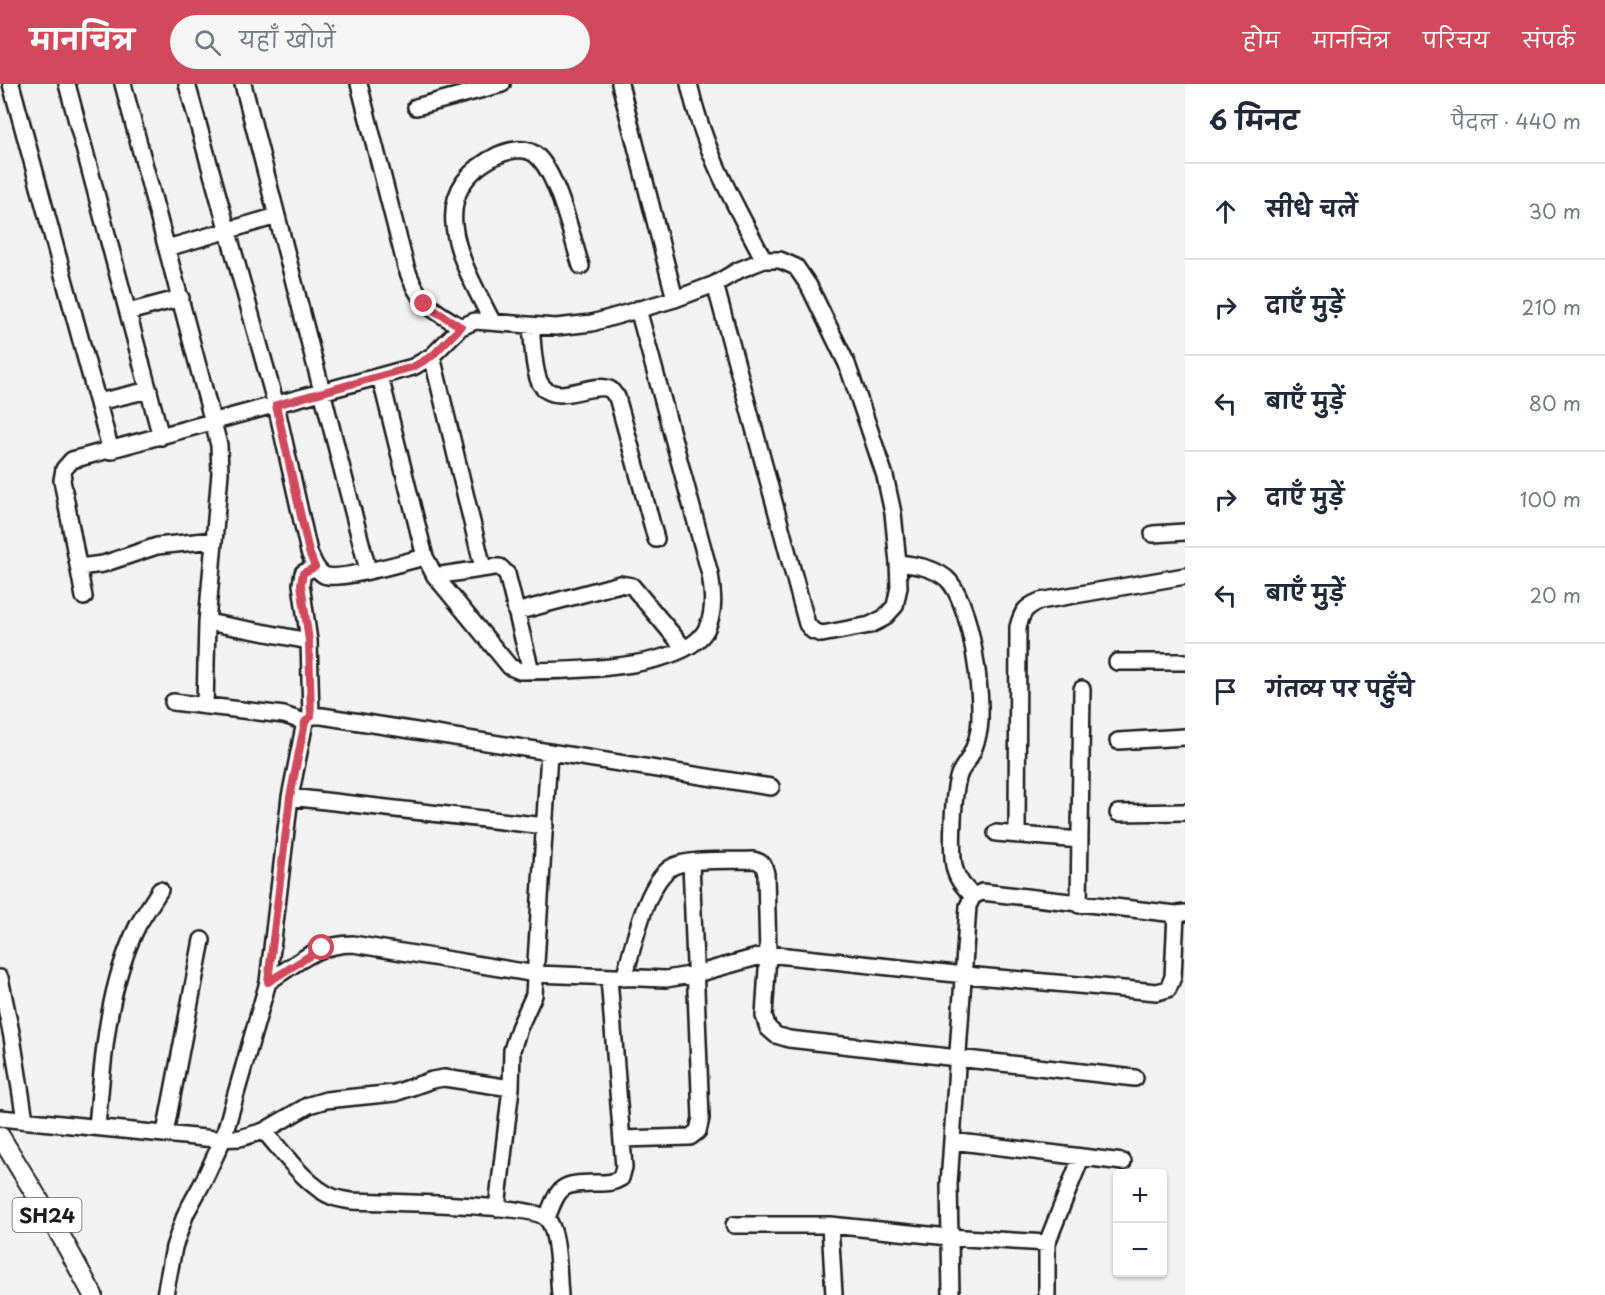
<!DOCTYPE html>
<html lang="hi">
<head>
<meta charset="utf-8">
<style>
	:root { --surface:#fff; --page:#f6f6f7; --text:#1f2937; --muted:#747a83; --line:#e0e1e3; --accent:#d1495b }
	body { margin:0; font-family:"Playpen Sans","Playpen Sans Deva",sans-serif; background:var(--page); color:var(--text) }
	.controls { position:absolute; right:18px; bottom:18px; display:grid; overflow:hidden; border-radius:6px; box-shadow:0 2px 4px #0004 }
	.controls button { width:54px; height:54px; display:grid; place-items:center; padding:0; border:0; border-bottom:2px solid var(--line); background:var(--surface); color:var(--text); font:30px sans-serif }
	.stop { position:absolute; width:18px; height:18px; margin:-14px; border:4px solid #d1495b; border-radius:50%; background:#fff }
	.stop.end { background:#d1495b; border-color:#fff; box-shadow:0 2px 6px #0008 }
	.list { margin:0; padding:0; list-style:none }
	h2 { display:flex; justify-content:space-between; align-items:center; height:78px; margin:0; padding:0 24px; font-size:26px }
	h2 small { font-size:20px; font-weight:400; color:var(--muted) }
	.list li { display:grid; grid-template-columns:39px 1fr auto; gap:18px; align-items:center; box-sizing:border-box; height:96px; padding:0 24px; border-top:2px solid var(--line) }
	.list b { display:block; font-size:22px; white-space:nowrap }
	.list em { font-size:20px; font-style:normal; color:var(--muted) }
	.icon { flex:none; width:33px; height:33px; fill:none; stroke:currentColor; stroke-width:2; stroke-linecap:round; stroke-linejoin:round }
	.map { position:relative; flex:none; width:1185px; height:1211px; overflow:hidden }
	header { display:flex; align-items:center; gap:36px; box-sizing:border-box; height:84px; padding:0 30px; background:var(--accent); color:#fff }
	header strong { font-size:28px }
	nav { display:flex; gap:33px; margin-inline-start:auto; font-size:21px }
	.search { width:420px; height:54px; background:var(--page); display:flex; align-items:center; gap:15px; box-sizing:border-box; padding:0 21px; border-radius:33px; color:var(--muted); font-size:22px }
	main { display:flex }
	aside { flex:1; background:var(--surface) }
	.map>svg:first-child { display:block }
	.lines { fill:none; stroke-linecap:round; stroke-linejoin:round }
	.minor-casing { stroke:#1c1c1c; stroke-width:20 }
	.major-casing { stroke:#1c1c1c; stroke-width:22 }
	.minor { stroke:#fff; stroke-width:15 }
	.major { stroke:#fff; stroke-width:18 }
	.route { stroke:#d1495b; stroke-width:8 }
	.labels { text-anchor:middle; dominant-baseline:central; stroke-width:6; stroke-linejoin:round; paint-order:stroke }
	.shield { fill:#fff; stroke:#606060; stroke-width:1.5 }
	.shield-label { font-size:20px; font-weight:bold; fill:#1c1c1c }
</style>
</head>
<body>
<header>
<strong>मानचित्र</strong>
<div class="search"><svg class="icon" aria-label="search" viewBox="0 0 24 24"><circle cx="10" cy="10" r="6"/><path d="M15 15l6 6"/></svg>यहाँ खोजें</div>
<nav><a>होम</a><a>मानचित्र</a><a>परिचय</a><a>संपर्क</a></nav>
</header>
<main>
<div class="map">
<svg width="1185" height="1211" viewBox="0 0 1185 1211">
	<rect width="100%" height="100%" fill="#f2f2f2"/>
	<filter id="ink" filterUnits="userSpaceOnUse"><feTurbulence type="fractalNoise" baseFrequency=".0167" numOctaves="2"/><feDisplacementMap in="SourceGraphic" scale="12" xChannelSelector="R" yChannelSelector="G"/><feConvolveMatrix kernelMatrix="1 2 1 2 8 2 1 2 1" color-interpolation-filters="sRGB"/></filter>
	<g filter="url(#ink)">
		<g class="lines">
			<defs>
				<path id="minor" d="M 11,0 L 111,367
					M 67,0 L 161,353
					M 123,0 L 219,361 L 220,389 L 207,538 L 205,622
					M 187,0 L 276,321 L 309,468 C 312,475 316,487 324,491 C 338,498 407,477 425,473
					M 243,0 L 368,486
					M 359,0 L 406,183 C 420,222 428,222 461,243
					M 620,0 L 675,215
					M 689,0 C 704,67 732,115 764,176
					M 416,23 L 502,0
					M 167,164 L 277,132
					M 128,228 L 181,214
					M 492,237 C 464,182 419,109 498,71 C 510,66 526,62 537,72 C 558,91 572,154 581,182
					M 531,243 C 533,258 533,285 540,299 C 555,325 594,295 611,306 C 612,307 615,312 617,313 L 656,455
					M 432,272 L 483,484
					M 380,292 L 425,473 L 435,492 L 510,583 L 520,587 C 560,587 687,587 707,544 C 715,527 713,509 710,490 L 638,225
					M 98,318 L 149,306
					M 1153,450 L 1185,448
					M 898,479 C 915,481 932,483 946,494 C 971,515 984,613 979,646 C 977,657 974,666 968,676 C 965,681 961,685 959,691 C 953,707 950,770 955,786 C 958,797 965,804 973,812
					M 79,483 L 103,480 L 157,462 L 214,456
					M 435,492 L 494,483 L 500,483 L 507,490 L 531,587
					M 84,513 L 62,396 L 64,385 L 72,376 L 413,283 L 432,272 L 461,243 L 475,237 L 556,243 L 592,239 L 675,215 L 715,200 L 739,186 L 764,176 L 780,176 L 796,183 L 809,202 L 847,280 L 868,341 L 885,392 L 893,429 L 898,479 L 899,503 L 895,522 L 884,534 L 870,541 L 822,550 L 813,547 L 807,540 L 715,200
					M 516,528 L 620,500 L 632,502 L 684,564
					M 207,538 L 309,557
					M 1117,578 L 1185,578
					M 173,618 L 284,631 L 305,638
					M 311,632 L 309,557 L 301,500 L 303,489 L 315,483
					M 1118,657 L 1185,653
					M 290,713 L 545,742
					M 1118,729 L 1185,728
					M 996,749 L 1080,756
					M 1017,751 L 1018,543 C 1022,528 1025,523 1040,517 L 1185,492
					M 1079,821 L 1082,605
					M 0,894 L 12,953 L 25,1036
					M 624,894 C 633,865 646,795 674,782 C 691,774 733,777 753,776 C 763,778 764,781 766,790 L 768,870 L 764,932 L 768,944 L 776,951 L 789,955 L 1135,994
					M 268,898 C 297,879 317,860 353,860 L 536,890 L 666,895 L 696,890 L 768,870 L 965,891 L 1157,908 L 1168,905 L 1173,893 L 1176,830
					M 0,1034 L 215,1055 L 240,1054 L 264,1047 L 309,1021 L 326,1016 L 395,1009 L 432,996 L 444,994 L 511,1004
					M 97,1043 C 103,975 107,903 138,841 C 145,829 153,817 160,806
					M 264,1047 C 282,1067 307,1103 333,1113 C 338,1115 345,1116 351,1117 C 380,1118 534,1120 547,1135 C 559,1147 558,1193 560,1211
					M 165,1049 L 202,856
					M 622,1055 L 690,1053 L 698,1047 L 701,1034 L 691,778
					M 952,1057 L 1123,1078
					M 497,1124 L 511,1004 L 512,966 L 519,944 L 534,911 L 549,669
					M 547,1134 C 560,1099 562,1100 598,1099 C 607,1099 613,1099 621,1094 L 624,1083 L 609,894
					M 734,1141 L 830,1141 L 949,1153 L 1047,1159
					M 830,1141 L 834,1211
					M 165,1211 L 174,1163 L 186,1129 L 203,1098 L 223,1055 L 268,898 L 290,713 L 305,638 L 311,632 L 322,632 L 771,703
					M 951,1211 L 949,1100 L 968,822 L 973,812 L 982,808 L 1176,830 L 1185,829
					M 1047,1211 L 1047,1159 L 1081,1074"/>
				<path id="major" d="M 0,1052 L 62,1154 L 93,1211"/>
			</defs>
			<use href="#minor" class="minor-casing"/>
			<use href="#major" class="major-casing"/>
			<use href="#minor" class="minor"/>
			<use href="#major" class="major"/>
		</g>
	</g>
	<g class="lines" filter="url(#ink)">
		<path class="route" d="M 322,864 L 268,898 L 290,713 L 305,638 L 311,632 L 309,557 L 301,500 L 303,489 L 315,483 L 309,468 L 276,321 L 413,283 L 432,272 L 461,243 L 424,220"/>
	</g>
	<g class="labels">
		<rect class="shield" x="12.5" y="1114" width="69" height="34" rx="4.5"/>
		<g class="shield-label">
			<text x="47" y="1131">SH24</text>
		</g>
	</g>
</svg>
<div class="controls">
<button>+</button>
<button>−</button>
</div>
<div class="stop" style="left:322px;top:864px"></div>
<div class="stop end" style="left:424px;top:220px"></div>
</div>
<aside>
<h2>6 मिनट<small>पैदल · 440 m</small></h2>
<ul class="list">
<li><svg class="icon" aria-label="ahead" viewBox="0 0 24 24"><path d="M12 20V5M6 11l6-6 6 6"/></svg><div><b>सीधे चलें</b></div><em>30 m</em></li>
<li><svg class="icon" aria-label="right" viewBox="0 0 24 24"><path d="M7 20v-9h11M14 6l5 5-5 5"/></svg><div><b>दाएँ मुड़ें</b></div><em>210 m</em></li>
<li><svg class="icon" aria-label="left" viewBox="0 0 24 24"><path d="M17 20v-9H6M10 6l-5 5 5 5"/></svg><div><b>बाएँ मुड़ें</b></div><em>80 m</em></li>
<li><svg class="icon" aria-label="right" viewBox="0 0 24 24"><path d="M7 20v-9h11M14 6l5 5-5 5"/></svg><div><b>दाएँ मुड़ें</b></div><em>100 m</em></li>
<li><svg class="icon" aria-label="left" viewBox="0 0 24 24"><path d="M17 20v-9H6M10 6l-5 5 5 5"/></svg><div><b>बाएँ मुड़ें</b></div><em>20 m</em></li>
<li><svg class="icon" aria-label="arrive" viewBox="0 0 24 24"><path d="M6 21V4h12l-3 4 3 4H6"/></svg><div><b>गंतव्य पर पहुँचे</b></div></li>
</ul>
</aside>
</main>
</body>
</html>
